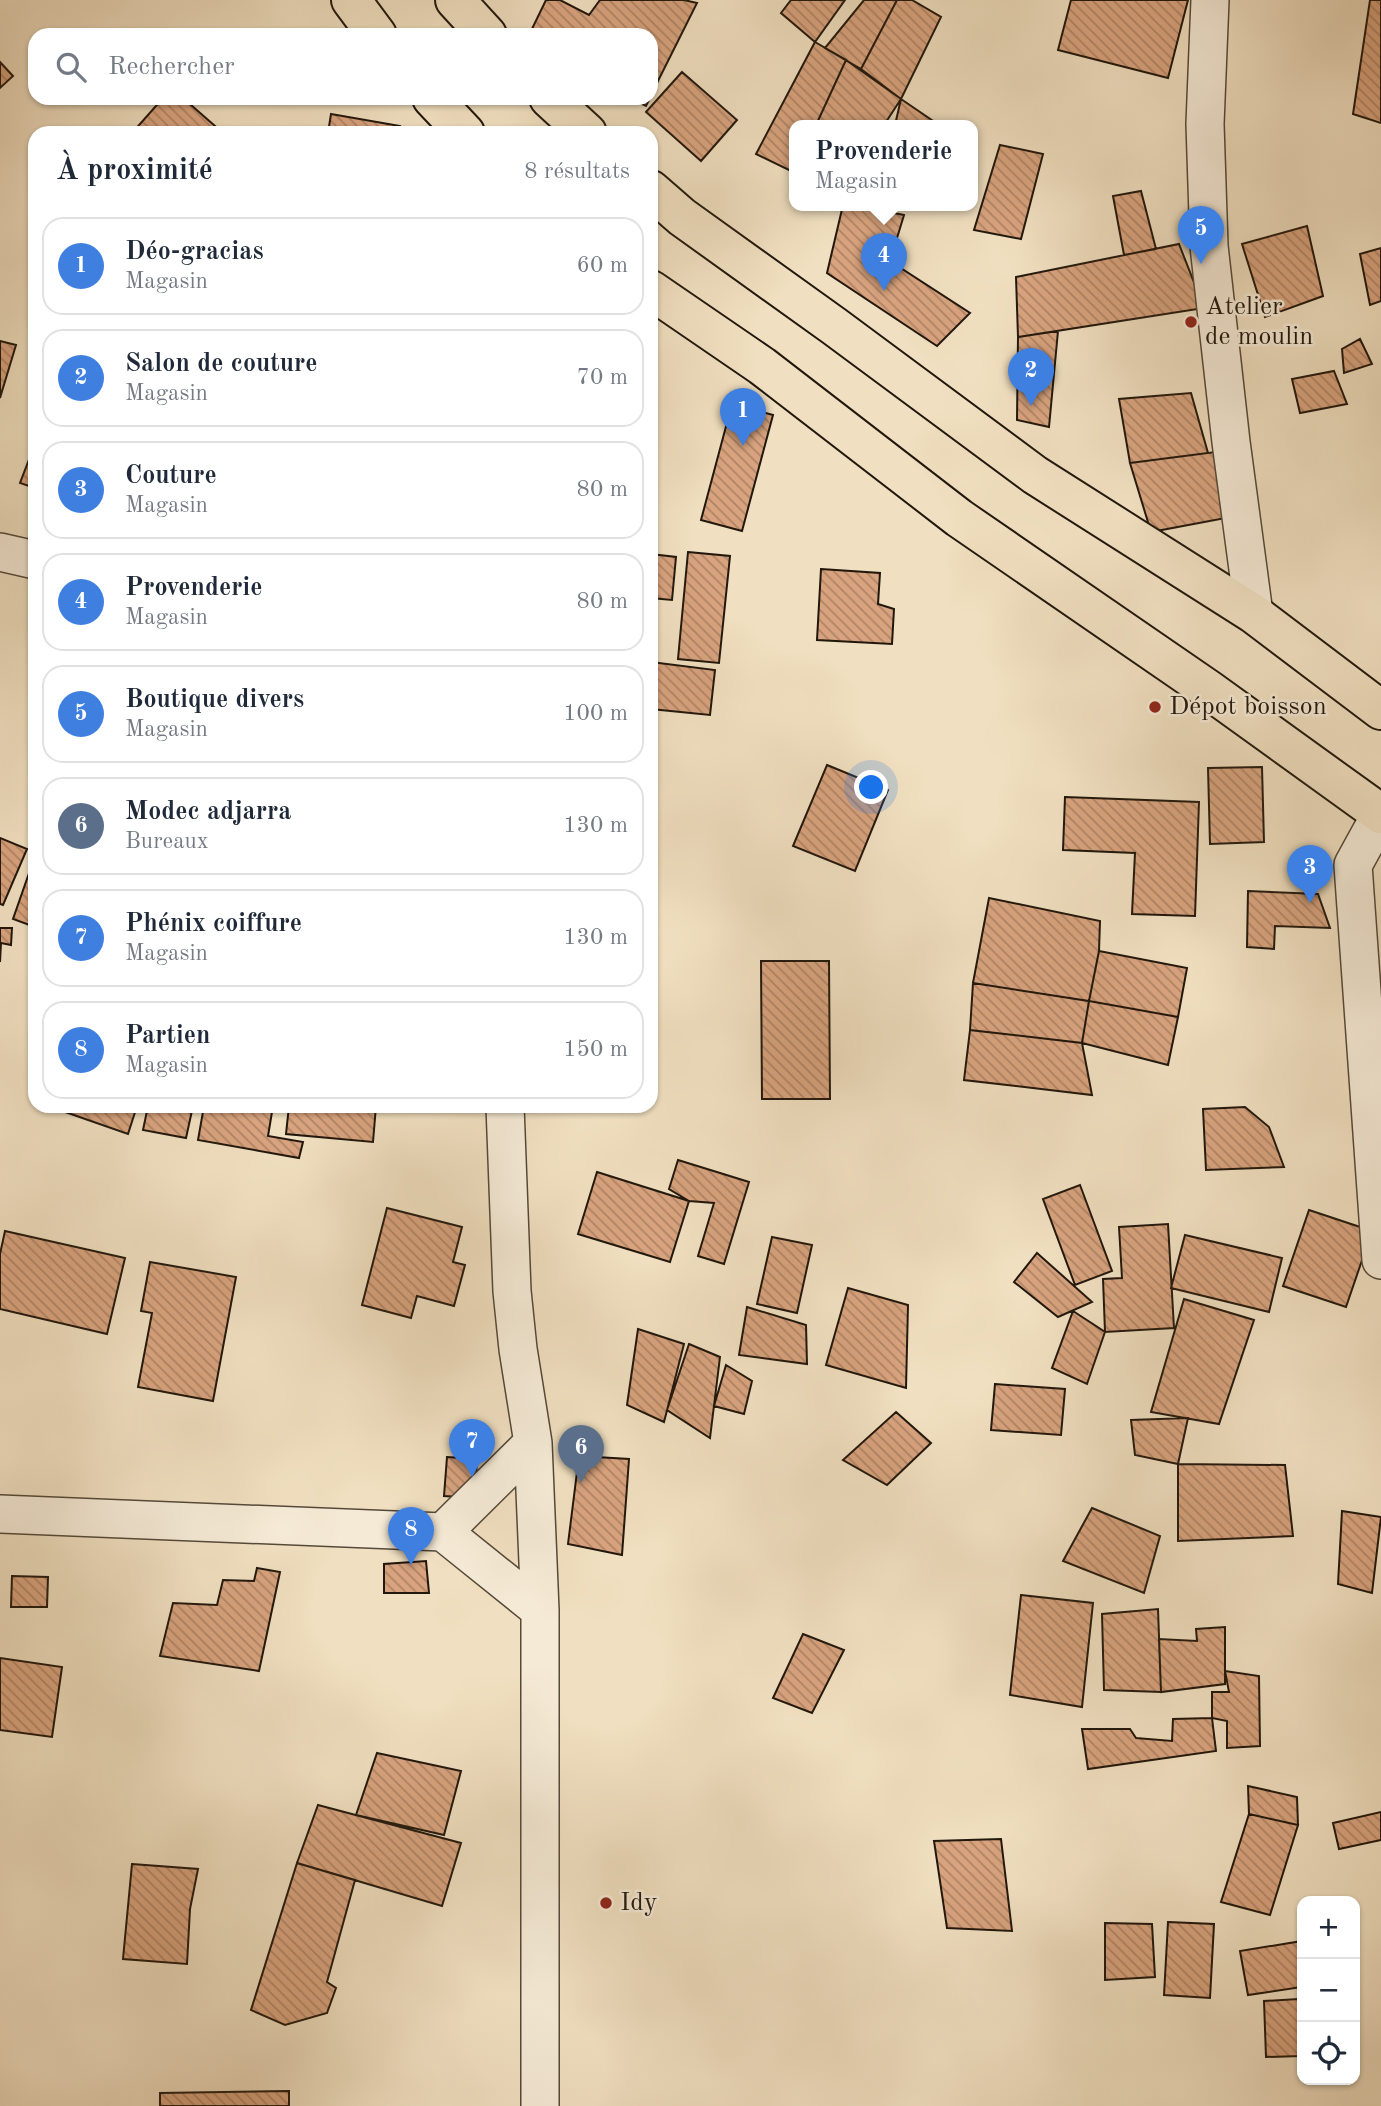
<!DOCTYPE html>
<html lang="fr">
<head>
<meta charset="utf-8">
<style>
	:root { --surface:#fff; --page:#f6f6f7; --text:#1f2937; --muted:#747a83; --line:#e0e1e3; --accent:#8f2418 }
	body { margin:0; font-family:"Old Standard TT",serif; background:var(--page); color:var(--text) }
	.controls { position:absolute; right:21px; bottom:21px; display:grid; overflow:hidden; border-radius:14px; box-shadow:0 2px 5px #0004 }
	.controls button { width:63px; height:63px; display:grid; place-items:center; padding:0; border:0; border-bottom:2px solid var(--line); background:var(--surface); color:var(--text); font:35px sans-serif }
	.you { position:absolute; left:872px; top:788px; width:24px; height:24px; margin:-18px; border:5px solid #fff; border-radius:50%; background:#1a73e8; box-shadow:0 0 0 10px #1a73e833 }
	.badge { display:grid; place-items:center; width:46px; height:46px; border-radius:50%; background:var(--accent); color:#fff; font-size:23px; font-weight:700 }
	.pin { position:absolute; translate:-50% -58px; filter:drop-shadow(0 2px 4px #0008) }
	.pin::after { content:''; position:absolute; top:37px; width:24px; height:21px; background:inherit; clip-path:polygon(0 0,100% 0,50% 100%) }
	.popup { position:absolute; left:789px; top:120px; width:189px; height:91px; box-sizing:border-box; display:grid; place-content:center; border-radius:14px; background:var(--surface); filter:drop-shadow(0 2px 5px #0005); font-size:23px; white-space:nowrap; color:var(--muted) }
	.popup b { font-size:26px; color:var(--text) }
	.popup::after { content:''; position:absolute; left:50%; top:100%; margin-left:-14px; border:14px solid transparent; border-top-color:var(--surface) }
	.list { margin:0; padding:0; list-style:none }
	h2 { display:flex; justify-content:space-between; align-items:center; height:91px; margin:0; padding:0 28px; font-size:30px }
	h2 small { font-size:23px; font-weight:400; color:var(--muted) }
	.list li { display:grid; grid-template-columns:46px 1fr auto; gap:21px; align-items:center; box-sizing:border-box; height:98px; margin:0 14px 14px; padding:0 14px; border:2px solid var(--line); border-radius:21px }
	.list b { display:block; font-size:26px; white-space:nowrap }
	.list p { margin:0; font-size:23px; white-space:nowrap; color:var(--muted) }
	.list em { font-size:23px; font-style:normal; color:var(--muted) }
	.icon { flex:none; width:38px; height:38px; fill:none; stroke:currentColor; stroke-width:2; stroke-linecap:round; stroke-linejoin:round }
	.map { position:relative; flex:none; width:1381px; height:2106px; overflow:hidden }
	.search { position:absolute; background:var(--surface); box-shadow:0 2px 5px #0004; left:28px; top:28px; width:630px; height:77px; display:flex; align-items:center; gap:18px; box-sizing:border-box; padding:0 24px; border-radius:21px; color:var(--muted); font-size:26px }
	.panel { position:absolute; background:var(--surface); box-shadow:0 2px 5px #0004; left:28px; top:126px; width:630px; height:987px; border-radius:21px }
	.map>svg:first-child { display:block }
	.building { fill:url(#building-back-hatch); stroke:#21170c; stroke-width:2 }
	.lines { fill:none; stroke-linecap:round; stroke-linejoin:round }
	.minor-casing { stroke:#554939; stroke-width:40 }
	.primary-casing { stroke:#21170c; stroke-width:42 }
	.minor { stroke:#f5ead6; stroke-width:37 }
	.primary { stroke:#f0dfc0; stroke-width:38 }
	.poi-dot { fill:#8f2418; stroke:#f5ead6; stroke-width:2.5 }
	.labels { text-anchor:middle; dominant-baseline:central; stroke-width:5; stroke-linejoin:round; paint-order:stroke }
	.poi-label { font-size:26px; fill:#21170c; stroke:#f5ead6; text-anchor:start }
</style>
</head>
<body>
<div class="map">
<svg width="1381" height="2106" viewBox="0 0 1381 2106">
	<defs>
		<pattern id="building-back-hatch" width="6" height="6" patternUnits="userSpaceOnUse" patternTransform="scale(1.75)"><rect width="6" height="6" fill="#d8a37e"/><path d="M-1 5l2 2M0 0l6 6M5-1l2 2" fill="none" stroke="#af8466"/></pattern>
	</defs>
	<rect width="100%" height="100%" fill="#f0dfc0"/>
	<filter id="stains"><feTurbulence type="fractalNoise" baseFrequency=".00286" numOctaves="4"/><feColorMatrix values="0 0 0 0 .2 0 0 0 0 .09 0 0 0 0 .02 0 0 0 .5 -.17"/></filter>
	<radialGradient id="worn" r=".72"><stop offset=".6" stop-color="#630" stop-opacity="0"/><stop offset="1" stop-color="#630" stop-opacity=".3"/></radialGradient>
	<path class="building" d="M 546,0 L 560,0 L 589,15 L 600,0 L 684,0 L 697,3 L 651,95 L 651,35 L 529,35 Z
		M 791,0 L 845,0 L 815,42 L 781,13 Z
		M 864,0 L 897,0 L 861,69 L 825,48 Z
		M 897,0 L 912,0 L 941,17 L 901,99 L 861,69 Z
		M 1071,0 L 1188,0 L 1168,78 L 1058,50 Z
		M 1370,0 L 1381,0 L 1381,123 L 1353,114 Z
		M 815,42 L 846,60 L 816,125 L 795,125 L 793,172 L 756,154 Z
		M 846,60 L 901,99 L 884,125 L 816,125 Z
		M 0,62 L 13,76 L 0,88 Z
		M 682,72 L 737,120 L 701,161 L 646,112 Z
		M 163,98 L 183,98 L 223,133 L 132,133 Z
		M 630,98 L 650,98 L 646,106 Z
		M 901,99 L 939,125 L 895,125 Z
		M 331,114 L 400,126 L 398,133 L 328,133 Z
		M 1000,145 L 1043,154 L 1021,239 L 974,230 Z
		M 1141,191 L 1156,249 L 1124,255 L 1113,196 Z
		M 843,205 L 854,205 L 904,215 L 890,261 L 970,313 L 937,346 L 827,273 Z
		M 1307,226 L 1323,296 L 1265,317 L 1242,244 Z
		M 1179,244 L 1204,308 L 1018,337 L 1016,277 Z
		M 1381,248 L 1381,301 L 1370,305 L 1360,254 Z
		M 1058,331 L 1049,427 L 1017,420 L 1018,337 Z
		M 1360,339 L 1372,364 L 1344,373 L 1342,349 Z
		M 0,341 L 16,345 L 0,398 Z
		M 1334,371 L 1347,404 L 1300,413 L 1292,379 Z
		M 1191,393 L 1208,453 L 1130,463 L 1119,399 Z
		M 732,404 L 773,415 L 742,531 L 701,520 Z
		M 35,444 L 35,488 L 20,483 Z
		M 1223,451 L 1231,517 L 1151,532 L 1130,463 Z
		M 688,552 L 730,556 L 719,663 L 678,659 Z
		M 651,554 L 676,557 L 672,600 L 651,598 Z
		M 821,569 L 880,573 L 878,604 L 894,609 L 892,644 L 817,640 Z
		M 651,662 L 715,670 L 710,715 L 651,709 Z
		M 827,765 L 888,790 L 855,871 L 793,846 Z
		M 1262,767 L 1264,842 L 1210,844 L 1208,768 Z
		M 1065,797 L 1199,802 L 1195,916 L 1132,914 L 1135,853 L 1063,850 Z
		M 0,838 L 27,849 L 3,905 L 0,904 Z
		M 35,856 L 35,927 L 13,919 Z
		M 1248,891 L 1318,894 L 1330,928 L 1275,926 L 1274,949 L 1247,947 Z
		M 989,898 L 1100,921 L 1099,951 L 1089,1001 L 973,983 Z
		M 0,928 L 12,928 L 11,945 L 1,943 L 0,962 Z
		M 1099,951 L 1187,968 L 1178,1017 L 1089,1001 Z
		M 761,961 L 829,961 L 830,1099 L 762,1099 Z
		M 973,983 L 1089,1001 L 1082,1043 L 970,1030 Z
		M 1089,1001 L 1178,1017 L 1168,1065 L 1082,1043 Z
		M 970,1030 L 1082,1043 L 1092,1095 L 964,1080 Z
		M 48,1106 L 137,1106 L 128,1134 Z
		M 148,1106 L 193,1106 L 186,1138 L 143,1130 Z
		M 204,1106 L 273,1106 L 268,1136 L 303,1142 L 299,1158 L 198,1140 Z
		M 289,1106 L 376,1106 L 373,1142 L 286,1134 Z
		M 1245,1107 L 1269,1127 L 1284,1167 L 1206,1170 L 1203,1109 Z
		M 678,1160 L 749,1182 L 724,1264 L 698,1256 L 714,1203 L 689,1201 L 669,1189 Z
		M 597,1172 L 689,1201 L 670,1262 L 578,1234 Z
		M 1080,1185 L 1112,1271 L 1075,1285 L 1043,1199 Z
		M 387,1208 L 462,1227 L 453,1262 L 465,1265 L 454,1306 L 417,1296 L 411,1318 L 362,1305 Z
		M 1309,1210 L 1372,1231 L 1346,1307 L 1283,1286 Z
		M 1168,1224 L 1174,1328 L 1105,1332 L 1103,1279 L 1122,1278 L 1119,1227 Z
		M 5,1231 L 125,1258 L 107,1334 L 0,1309 L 0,1254 Z
		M 1185,1235 L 1282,1258 L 1269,1312 L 1171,1288 Z
		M 772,1237 L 812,1245 L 797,1313 L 757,1304 Z
		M 1037,1253 L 1092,1302 L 1058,1317 L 1014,1282 Z
		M 150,1262 L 236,1277 L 213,1401 L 138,1387 L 152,1313 L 141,1311 Z
		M 848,1288 L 908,1305 L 906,1388 L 826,1365 Z
		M 1184,1299 L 1254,1320 L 1219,1424 L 1151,1412 Z
		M 747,1307 L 806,1325 L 807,1364 L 739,1355 Z
		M 1073,1311 L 1105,1332 L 1087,1384 L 1052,1368 Z
		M 638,1329 L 684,1344 L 664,1422 L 627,1405 Z
		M 689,1344 L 720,1357 L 710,1438 L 667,1410 Z
		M 726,1365 L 752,1381 L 744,1414 L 714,1406 Z
		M 995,1384 L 1065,1389 L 1061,1435 L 991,1430 Z
		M 896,1412 L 931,1443 L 887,1485 L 843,1460 Z
		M 1188,1418 L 1178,1464 L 1135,1455 L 1131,1420 Z
		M 579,1456 L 629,1459 L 622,1555 L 568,1544 Z
		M 447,1457 L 477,1459 L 475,1498 L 444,1496 Z
		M 1178,1464 L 1285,1465 L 1293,1536 L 1178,1541 Z
		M 1092,1508 L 1160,1536 L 1144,1593 L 1063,1561 Z
		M 1342,1511 L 1381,1517 L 1372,1593 L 1338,1584 Z
		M 426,1561 L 429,1593 L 384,1593 L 384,1564 Z
		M 257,1568 L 280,1572 L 259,1671 L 160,1656 L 173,1603 L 217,1605 L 223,1580 L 254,1581 Z
		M 12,1576 L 48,1577 L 47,1607 L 11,1607 Z
		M 1021,1595 L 1093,1603 L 1082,1707 L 1010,1695 Z
		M 1158,1609 L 1161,1692 L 1104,1690 L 1102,1614 Z
		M 1225,1627 L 1225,1684 L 1161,1692 L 1159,1639 L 1197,1641 L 1196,1629 Z
		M 803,1634 L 844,1650 L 812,1713 L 773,1698 Z
		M 0,1658 L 62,1667 L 52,1737 L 0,1730 Z
		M 1225,1671 L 1259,1676 L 1260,1746 L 1227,1748 L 1227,1721 L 1212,1718 L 1212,1692 L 1229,1692 Z
		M 1212,1718 L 1216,1751 L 1088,1769 L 1082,1729 L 1130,1729 L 1136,1738 L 1172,1741 L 1173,1719 Z
		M 377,1753 L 461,1771 L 444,1835 L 356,1815 Z
		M 1248,1786 L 1297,1797 L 1298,1825 L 1249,1814 Z
		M 318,1805 L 461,1843 L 442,1906 L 297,1863 Z
		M 1381,1812 L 1381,1840 L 1339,1849 L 1333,1823 Z
		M 1249,1814 L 1298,1825 L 1270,1915 L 1221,1902 Z
		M 1001,1839 L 1012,1931 L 947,1928 L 934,1841 Z
		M 297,1863 L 355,1880 L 327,1982 L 336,1988 L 327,2013 L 285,2025 L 251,2010 Z
		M 132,1864 L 198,1869 L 190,1909 L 187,1964 L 123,1959 Z
		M 1168,1922 L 1214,1924 L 1210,1998 L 1164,1995 Z
		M 1105,1923 L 1152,1924 L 1155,1977 L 1105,1980 Z
		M 1302,1941 L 1302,1987 L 1248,1995 L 1240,1951 Z
		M 1298,1999 L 1300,2056 L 1266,2057 L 1264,2001 Z
		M 289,2091 L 289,2106 L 160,2106 L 160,2093 Z"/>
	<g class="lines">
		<defs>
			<path id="minor" d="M 1210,0 L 1205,124 L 1209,246 L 1231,442 L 1254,614
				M 0,552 L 35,560
				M 1381,814 L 1353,865 L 1381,1260
				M 505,1106 L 512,1291 L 518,1349 L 533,1443 L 540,1610 L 540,2106
				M 0,1514 L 443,1532 L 540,1610
				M 443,1532 L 533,1443"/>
			<path id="primary" d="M 351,0 L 377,35
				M 455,0 L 487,35
				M 432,98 L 465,133
				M 549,98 L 587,133
				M 651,190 L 682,217 L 834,326 L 1035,475 L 1254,614 L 1381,710
				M 651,290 L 762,366 L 959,518 L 1209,690 L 1381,814"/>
		</defs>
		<use href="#minor" class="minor-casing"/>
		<use href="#primary" class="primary-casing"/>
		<use href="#minor" class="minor"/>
		<use href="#primary" class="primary"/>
	</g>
	<g class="poi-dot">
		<circle cx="1191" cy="322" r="7"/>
		<circle cx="1155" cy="707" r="7"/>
		<circle cx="606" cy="1903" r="7"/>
	</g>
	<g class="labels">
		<g class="poi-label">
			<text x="1205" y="307">Atelier<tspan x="1205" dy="30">de moulin</tspan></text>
			<text x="1169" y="707">Dépot boisson</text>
			<text x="620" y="1903">Idy</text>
		</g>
	</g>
	<rect width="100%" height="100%" filter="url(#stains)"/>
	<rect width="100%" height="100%" fill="url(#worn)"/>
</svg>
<div class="controls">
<button>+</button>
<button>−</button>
<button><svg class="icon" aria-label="locate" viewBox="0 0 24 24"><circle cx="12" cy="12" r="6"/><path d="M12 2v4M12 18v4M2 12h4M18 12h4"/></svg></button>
</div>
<div class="you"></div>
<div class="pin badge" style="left:743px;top:446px;background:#3f7fe0">1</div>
<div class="pin badge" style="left:1031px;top:406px;background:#3f7fe0">2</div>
<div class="pin badge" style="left:1310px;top:903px;background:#3f7fe0">3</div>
<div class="pin badge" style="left:884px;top:291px;background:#3f7fe0">4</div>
<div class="popup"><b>Provenderie</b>Magasin</div>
<div class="pin badge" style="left:1201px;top:264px;background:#3f7fe0">5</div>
<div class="pin badge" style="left:581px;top:1483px;background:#5c6f8a">6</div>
<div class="pin badge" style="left:472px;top:1477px;background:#3f7fe0">7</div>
<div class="pin badge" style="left:411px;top:1565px;background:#3f7fe0">8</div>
<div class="search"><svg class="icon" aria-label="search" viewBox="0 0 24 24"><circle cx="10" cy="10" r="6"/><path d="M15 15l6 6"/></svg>Rechercher</div>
<section class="panel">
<h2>À proximité<small>8 résultats</small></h2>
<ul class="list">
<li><span class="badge" style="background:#3f7fe0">1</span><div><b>Déo-gracias</b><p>Magasin</p></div><em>60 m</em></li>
<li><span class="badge" style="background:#3f7fe0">2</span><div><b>Salon de couture</b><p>Magasin</p></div><em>70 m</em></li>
<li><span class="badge" style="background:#3f7fe0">3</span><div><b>Couture</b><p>Magasin</p></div><em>80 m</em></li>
<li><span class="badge" style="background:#3f7fe0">4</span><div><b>Provenderie</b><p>Magasin</p></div><em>80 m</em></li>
<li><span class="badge" style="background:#3f7fe0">5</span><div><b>Boutique divers</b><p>Magasin</p></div><em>100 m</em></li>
<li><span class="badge" style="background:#5c6f8a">6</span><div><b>Modec adjarra</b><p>Bureaux</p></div><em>130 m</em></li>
<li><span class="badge" style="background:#3f7fe0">7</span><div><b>Phénix coiffure</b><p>Magasin</p></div><em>130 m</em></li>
<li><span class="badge" style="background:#3f7fe0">8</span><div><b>Partien</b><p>Magasin</p></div><em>150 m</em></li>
</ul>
</section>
</div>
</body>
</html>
